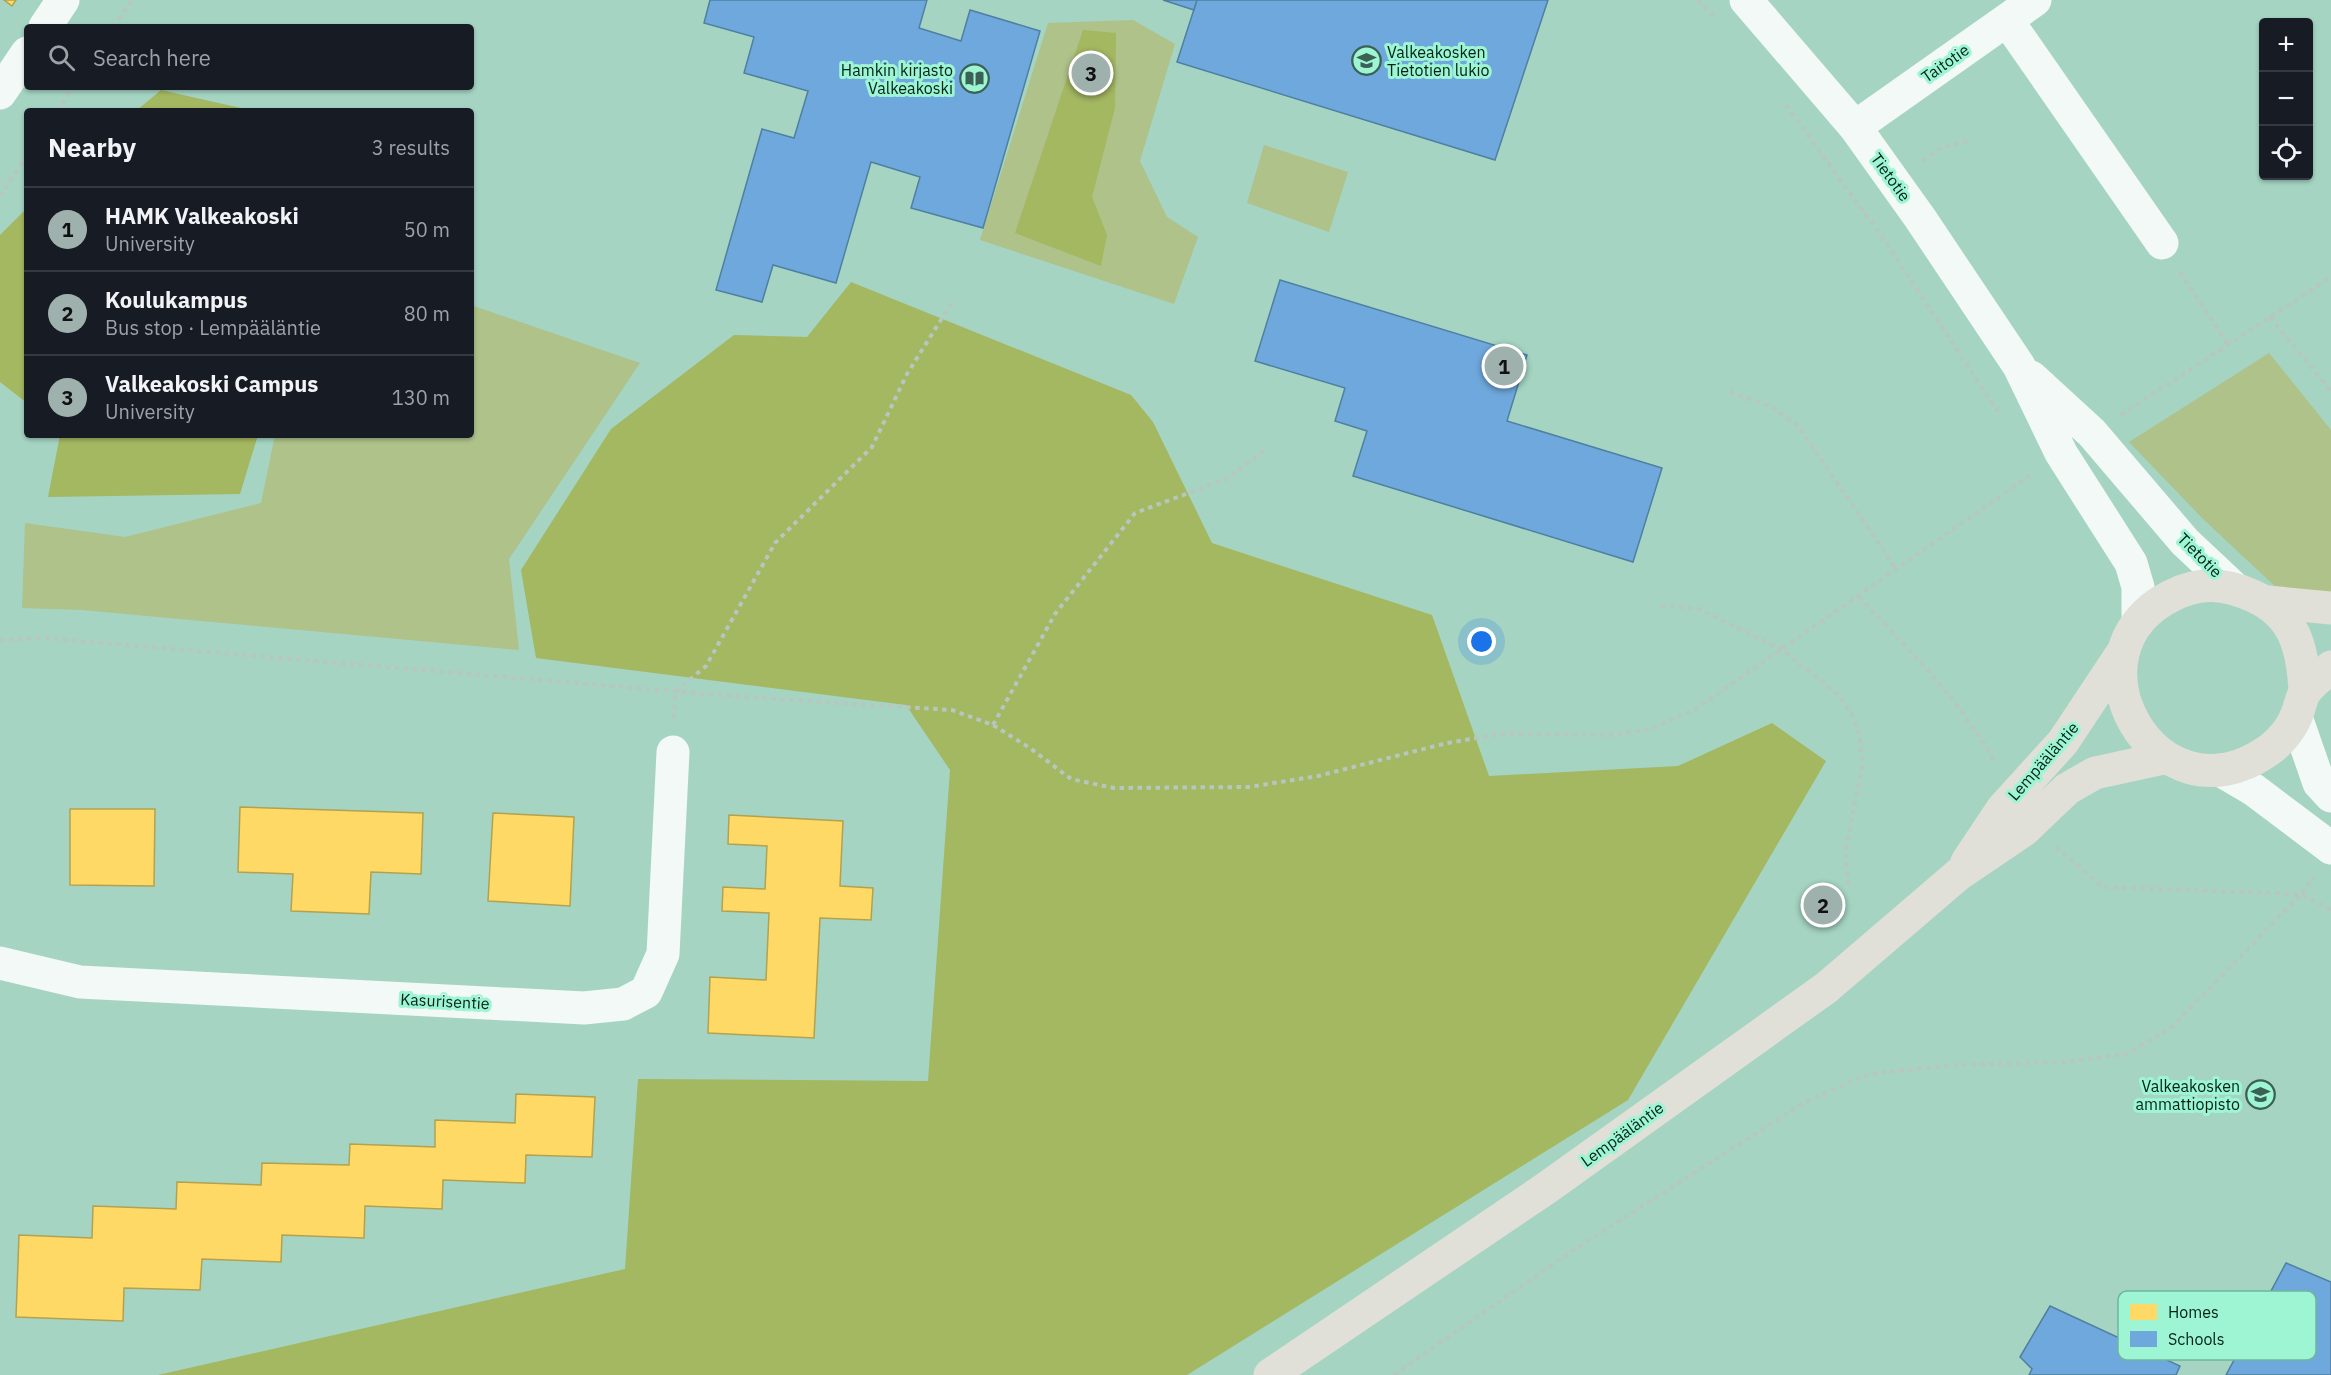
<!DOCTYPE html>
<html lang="en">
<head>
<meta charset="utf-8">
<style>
	:root { --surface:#171b24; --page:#242831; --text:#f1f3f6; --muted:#9ea1a6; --line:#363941; --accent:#9fb1ad }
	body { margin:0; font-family:"IBM Plex Sans",sans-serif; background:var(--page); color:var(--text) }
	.controls { position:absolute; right:18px; top:18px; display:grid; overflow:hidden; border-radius:6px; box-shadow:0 2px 4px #0004 }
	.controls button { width:54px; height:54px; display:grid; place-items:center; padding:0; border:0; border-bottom:2px solid var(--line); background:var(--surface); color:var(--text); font:30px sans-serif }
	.you { position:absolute; left:1482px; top:642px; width:21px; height:21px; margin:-15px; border:4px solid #fff; border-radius:50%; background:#1a73e8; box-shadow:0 0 0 9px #1a73e833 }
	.badge { display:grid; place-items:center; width:39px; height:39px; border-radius:50%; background:var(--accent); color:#111; font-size:20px; font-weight:700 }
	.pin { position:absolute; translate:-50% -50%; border:3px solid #fff; box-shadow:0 2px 6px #0006 }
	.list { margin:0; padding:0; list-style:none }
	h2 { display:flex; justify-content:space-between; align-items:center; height:78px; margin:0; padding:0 24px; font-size:26px }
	h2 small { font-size:20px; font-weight:400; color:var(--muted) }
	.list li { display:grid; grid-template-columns:39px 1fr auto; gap:18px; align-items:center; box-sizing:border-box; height:84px; padding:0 24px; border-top:2px solid var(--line) }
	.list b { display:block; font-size:22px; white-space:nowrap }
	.list p { margin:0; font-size:20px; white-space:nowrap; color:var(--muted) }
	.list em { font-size:20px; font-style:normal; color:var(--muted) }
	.icon { flex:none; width:33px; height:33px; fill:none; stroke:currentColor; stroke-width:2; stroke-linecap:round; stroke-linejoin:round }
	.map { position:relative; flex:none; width:2331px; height:1375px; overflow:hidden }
	.search { position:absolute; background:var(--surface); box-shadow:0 2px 4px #0004; left:24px; top:24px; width:450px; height:66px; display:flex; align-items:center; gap:15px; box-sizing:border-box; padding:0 21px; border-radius:6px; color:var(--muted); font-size:22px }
	.panel { position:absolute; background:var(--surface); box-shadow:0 2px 4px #0004; left:24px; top:108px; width:450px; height:330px; border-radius:6px }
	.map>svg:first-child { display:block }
	.green { fill:#aec28a }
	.forest { fill:#a4b761 }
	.homes { fill:#ffd966; stroke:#b2a24f; stroke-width:1.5 }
	.schools { fill:#6fa8dc; stroke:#4e80a1; stroke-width:1.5 }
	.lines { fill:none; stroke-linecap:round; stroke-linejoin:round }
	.path { stroke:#b8c6c0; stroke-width:4; stroke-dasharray:4.5 4.5; stroke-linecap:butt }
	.minor { stroke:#f2f9f6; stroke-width:33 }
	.major { stroke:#e0dfd8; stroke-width:33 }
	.labels { text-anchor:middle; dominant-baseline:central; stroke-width:6; stroke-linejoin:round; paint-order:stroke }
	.poi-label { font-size:16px; fill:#002318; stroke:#9ef5d4; text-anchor:end }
	.street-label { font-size:16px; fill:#002318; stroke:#9ef5d4 }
	.key { fill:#9ef5d4; stroke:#6fb69c; stroke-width:1.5 }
	.key-label { font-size:16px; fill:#002318 }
</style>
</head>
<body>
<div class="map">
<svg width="2331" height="1375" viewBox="0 0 2331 1375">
	<rect width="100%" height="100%" fill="#a5d4c2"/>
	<path class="green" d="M 1133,20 L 1175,44 L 1140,161 L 1167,217 L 1198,237 L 1174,304 L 980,240 L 1048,23 Z
		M 1264,145 L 1348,172 L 1329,232 L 1247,203 Z
		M 471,305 L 640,363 L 509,559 L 519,650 L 82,610 L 22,608 L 25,523 L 125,537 L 261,503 L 275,435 L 471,435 Z
		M 2269,353 L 2331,430 L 2331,597 L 2279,590 L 2203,519 L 2129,442 Z"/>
	<path class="forest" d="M 1083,30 L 1116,33 L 1115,108 L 1092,197 L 1107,235 L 1101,266 L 1015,233 Z
		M 161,90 L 254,111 L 136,111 Z
		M 27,208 L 27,403 L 0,382 L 0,235 Z
		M 851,282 L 1131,395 L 1153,422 L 1212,543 L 1432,615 L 1489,776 L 1678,766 L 1772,723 L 1826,761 L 1628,1100 L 1187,1375 L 158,1375 L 625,1269 L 638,1079 L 928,1081 L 950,770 L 906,705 L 536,658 L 521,570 L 611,429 L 734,335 L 807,337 Z
		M 60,435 L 258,435 L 240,494 L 48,497 Z"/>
	<path class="homes" d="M 4,0 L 16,0 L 12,6 Z
		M 240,807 L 423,813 L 421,874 L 371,872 L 369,914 L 291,911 L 293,874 L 238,872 Z
		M 70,809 L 155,809 L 154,886 L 70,885 Z
		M 493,813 L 574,817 L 570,906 L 488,901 Z
		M 729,815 L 843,821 L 840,886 L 873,888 L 871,920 L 820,918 L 814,1038 L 708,1033 L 710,977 L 766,980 L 769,913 L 722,911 L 723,887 L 765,889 L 767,846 L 728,844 Z
		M 516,1094 L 595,1097 L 592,1157 L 526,1155 L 525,1183 L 443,1180 L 442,1209 L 365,1206 L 364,1238 L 282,1235 L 281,1262 L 202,1259 L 200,1290 L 124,1288 L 123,1321 L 16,1317 L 19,1235 L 92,1238 L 93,1206 L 176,1209 L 177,1182 L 261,1185 L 262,1163 L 349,1165 L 350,1144 L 435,1147 L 435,1120 L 515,1123 Z"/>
	<path class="schools" d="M 710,0 L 927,0 L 919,28 L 961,41 L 970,10 L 1040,31 L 983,228 L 911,208 L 920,177 L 871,162 L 836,283 L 773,265 L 762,302 L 716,290 L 762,129 L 794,138 L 808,91 L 744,73 L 754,37 L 704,23 Z
		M 1163,0 L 1197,0 L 1194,10 Z
		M 1197,0 L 1548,0 L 1495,160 L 1177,62 Z
		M 1280,280 L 1527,355 L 1507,421 L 1662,468 L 1633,562 L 1353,476 L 1367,431 L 1335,421 L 1345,388 L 1255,361 Z
		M 2286,1263 L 2331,1282 L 2331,1375 L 2226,1375 Z
		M 2050,1306 L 2180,1366 L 2176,1375 L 2029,1375 L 2032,1369 L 2020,1357 Z"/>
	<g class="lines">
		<path class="path" d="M 1698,0 L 1713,16
			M 113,27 L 132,0
			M 1786,105 L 1887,244 L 2000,415
			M 57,111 L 73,87
			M 1923,161 L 1939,149 L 1971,140
			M 0,196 L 27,156
			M 2180,272 L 2228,345
			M 2270,317 L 2331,391
			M 1730,392 L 1772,407 L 1798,426 L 1897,570
			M 2121,415 L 2331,277
			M 1859,597 C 1906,647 1963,703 1995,763
			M 1661,606 L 1697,608 L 1782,650 L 1836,693 L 1852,714 L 1860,737 L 1862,767 L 1845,852 L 1848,885
			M 0,640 L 42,638 L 744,697 L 952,710 L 993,725 L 1030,748 L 1071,779 L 1114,788 L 1249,787 L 1318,776 L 1447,743 L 1501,734 L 1613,735 L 1650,729 L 1696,709 L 2032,474
			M 674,718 L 675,692 L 706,666 L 775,543 L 872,447 L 907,374 L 954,299
			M 993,725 L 1055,614 L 1135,513 L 1229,478 L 1267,448
			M 2056,847 L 2103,887 L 2301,894 L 2314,877
			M 1394,1375 L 1563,1257 L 1805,1102 L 1869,1074 L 1954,1065 L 2064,1062 L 2126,1054 L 2172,1027 L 2301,894 L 2331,910"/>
		<path class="minor" d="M 1746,0 L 1855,127 L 1920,218 L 2019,366 L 2061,453 L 2131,563 L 2138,587 L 2138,622
			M 2007,20 L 2162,243
			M 45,27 L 63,0
			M 0,93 L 27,53
			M 1855,127 L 2035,0
			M 2031,377 L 2092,433 L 2185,542 L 2233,587
			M 2296,717 L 2319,783 L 2331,796
			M 2220,770 L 2254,790 L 2331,848
			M 0,963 L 80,982 L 584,1008 L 623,1004 L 646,992 L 663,954 L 673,752"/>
		<path class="major" d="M 2268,602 L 2331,608
			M 2305,692 C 2303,650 2296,615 2253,596 C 2225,583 2199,581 2171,596 C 2058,653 2156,827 2266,752 C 2279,744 2292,728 2297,714 C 2300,707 2301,698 2305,692 C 2311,683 2323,675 2331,667
			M 1967,862 L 2003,808 L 2063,742 L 2122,653
			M 1270,1375 L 1545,1189 L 1826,988 L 1959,874 L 2024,830 L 2067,789 L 2095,773 L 2164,758"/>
	</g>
	<defs>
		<symbol id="school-ring" viewBox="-11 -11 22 22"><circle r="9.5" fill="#9ef5d4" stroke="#3a6154" stroke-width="1.5"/><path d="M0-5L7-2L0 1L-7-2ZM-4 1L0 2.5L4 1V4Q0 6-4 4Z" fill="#3a6154"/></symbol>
		<symbol id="library-ring" viewBox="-11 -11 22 22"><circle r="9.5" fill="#9ef5d4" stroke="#3a6154" stroke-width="1.5"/><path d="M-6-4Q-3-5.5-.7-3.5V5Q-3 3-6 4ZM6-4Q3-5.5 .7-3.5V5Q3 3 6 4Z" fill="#3a6154"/></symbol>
	</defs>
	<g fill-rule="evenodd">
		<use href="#school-ring" x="1350" y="44" width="33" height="33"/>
		<use href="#library-ring" x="958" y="62" width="33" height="33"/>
		<use href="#school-ring" x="2244" y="1078" width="33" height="33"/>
	</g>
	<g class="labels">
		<g class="poi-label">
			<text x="1387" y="52" text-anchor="start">Valkeakosken<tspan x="1387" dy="18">Tietotien lukio</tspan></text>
			<text x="953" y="70">Hamkin kirjasto<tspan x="953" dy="18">Valkeakoski</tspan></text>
			<text x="2240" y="1086">Valkeakosken<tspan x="2240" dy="18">ammattiopisto</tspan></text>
		</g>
		<g class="street-label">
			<text transform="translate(1945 63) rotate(-35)">Taitotie</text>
			<text transform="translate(1891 177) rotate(54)">Tietotie</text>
			<text transform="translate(2200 555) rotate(45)">Tietotie</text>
			<text transform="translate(2043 761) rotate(-49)">Lempääläntie</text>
			<text transform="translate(445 1001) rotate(3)">Kasurisentie</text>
			<text transform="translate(1622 1134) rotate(-36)">Lempääläntie</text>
		</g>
	</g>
	<rect x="2118" y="1291" width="198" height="69" rx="9" class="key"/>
	<rect x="2130" y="1304" width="27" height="16" fill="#ffd966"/>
	<rect x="2130" y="1331" width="27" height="16" fill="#6fa8dc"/>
	<g class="key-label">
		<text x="2168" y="1318">Homes</text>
		<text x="2168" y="1345">Schools</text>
	</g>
</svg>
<div class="controls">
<button>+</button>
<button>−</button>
<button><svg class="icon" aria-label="locate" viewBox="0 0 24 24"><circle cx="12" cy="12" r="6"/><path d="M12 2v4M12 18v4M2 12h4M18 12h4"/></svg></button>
</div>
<div class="you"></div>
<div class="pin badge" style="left:1504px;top:366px">1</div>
<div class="pin badge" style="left:1823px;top:905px">2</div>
<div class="pin badge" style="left:1091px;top:73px">3</div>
<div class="search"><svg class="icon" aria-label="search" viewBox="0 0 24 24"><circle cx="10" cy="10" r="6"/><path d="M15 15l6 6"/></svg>Search here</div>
<section class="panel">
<h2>Nearby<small>3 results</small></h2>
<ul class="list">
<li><span class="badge">1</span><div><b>HAMK Valkeakoski</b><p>University</p></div><em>50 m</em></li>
<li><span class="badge">2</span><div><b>Koulukampus</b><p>Bus stop · Lempääläntie</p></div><em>80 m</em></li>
<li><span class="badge">3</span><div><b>Valkeakoski Campus</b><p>University</p></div><em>130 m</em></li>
</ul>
</section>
</div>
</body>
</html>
